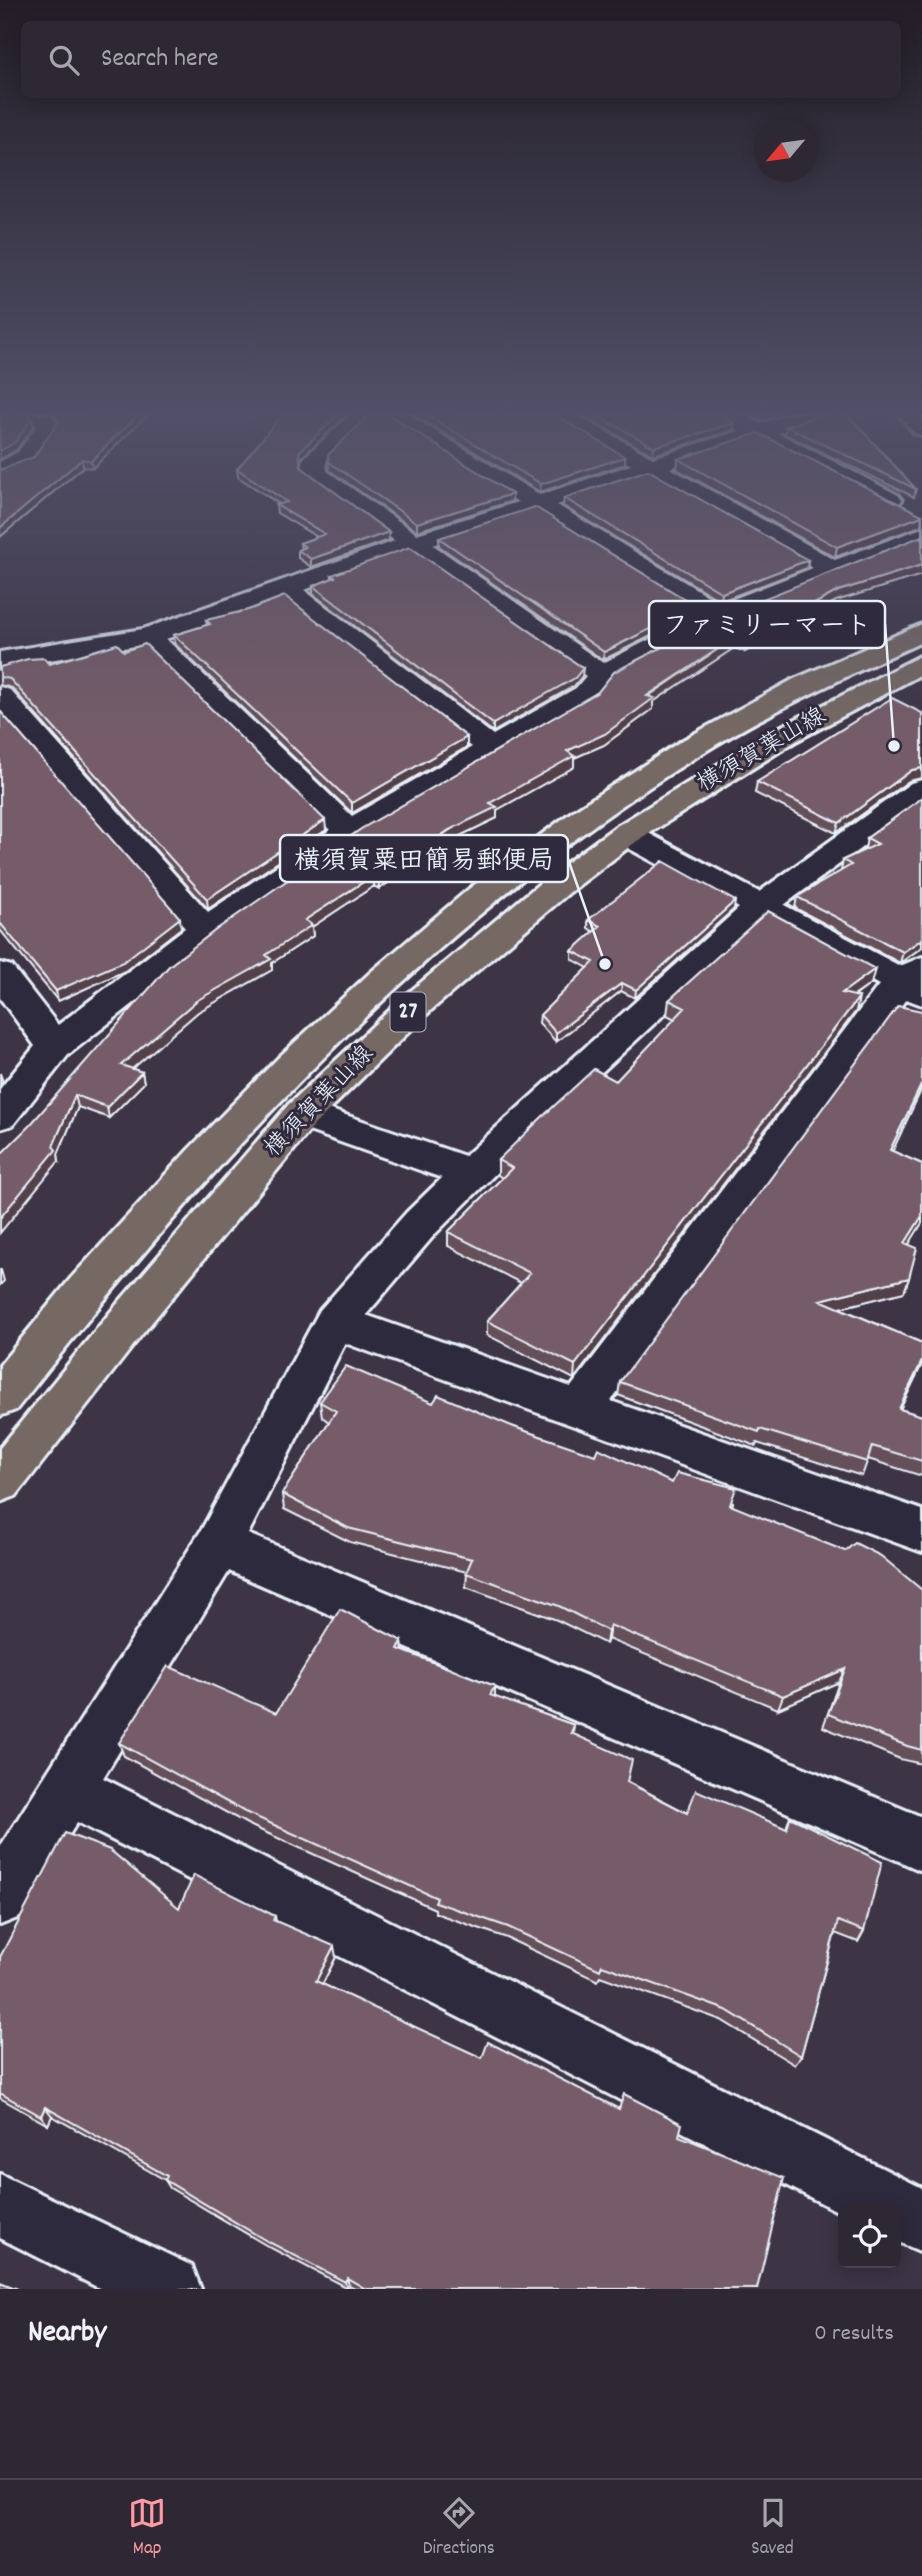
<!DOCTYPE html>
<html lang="en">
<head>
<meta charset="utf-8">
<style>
	:root { --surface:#2e2734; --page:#3a3340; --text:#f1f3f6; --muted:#a7a5ac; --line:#49444f; --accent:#ff9aa2 }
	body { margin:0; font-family:Dekko,"Klee One",sans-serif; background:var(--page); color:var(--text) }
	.controls { position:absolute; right:21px; bottom:21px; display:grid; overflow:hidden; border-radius:10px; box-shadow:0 4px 18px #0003 }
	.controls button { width:63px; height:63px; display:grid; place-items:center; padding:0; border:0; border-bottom:2px solid var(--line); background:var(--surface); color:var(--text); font:35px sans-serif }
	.compass { position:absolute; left:754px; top:119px; width:63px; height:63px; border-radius:50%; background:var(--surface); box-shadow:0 4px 18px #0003; rotate:241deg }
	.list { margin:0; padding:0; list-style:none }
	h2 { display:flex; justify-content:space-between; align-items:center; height:91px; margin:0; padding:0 28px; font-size:30px }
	h2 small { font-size:23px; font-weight:400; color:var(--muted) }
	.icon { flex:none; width:38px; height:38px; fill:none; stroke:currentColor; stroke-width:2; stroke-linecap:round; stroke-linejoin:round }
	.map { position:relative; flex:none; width:922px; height:2289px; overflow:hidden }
	.search { position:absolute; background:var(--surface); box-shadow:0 4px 18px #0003; left:21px; right:21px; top:21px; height:77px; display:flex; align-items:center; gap:18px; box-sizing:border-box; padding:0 24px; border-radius:10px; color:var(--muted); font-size:26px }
	.sheet { height:189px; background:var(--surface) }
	nav { display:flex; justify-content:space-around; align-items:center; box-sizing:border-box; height:98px; border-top:2px solid var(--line); background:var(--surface); font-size:19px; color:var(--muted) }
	nav a { display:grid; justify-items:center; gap:4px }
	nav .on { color:var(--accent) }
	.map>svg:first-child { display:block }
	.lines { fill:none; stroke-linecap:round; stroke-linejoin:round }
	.minor-casing { stroke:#e8f1f8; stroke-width:6 }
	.tertiary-casing { stroke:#e8f1f8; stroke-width:6 }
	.primary-casing { stroke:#e8f1f8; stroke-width:6 }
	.minor { fill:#2f2a3d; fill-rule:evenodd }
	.tertiary { fill:#2f2a3d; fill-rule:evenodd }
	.primary { fill:#766964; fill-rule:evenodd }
	.wall { fill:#654f59; stroke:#e8f1f8; stroke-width:2 }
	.shaded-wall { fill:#524049; stroke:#e8f1f8; stroke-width:2 }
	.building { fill:#755c68; stroke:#e8f1f8; stroke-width:2 }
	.labels { text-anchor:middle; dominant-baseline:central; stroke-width:6; stroke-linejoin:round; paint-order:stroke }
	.shield { fill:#2f2a3d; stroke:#b0b5c0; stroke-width:2 }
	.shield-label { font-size:23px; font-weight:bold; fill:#e8f1f8 }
	.street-label { font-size:24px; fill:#e8f1f8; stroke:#2f2a3d }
	.leader { fill:none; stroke:#e8f1f8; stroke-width:2.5 }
	.callout-dot { fill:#e8f1f8; stroke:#2f2a3d; stroke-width:2.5 }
	.callout { fill:#2f2a3d; stroke:#e8f1f8; stroke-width:2.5 }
	.callout-label { font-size:26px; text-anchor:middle; font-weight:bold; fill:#e8f1f8 }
</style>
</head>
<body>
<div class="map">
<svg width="922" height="2289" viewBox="0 0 922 2289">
	<rect width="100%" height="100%" fill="#3d3446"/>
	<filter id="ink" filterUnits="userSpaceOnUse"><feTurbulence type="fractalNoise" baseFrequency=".0143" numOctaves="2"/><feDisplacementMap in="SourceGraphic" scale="14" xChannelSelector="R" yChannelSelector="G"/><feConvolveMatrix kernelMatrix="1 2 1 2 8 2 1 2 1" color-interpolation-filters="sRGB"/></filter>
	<g filter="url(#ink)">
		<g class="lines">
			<defs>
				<path id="minor" d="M 28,414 L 51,414 L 59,426 L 34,462 L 0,478 L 0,462 L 18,452 L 37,426 Z
					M 351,414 L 375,414 L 326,462 L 327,471 L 417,534 L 518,502 L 380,414 L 407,414 L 540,495 L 631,465 L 546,414 L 574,414 L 653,458 L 739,431 L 713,414 L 742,414 L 760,424 L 791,414 L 825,414 L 822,419 L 778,433 L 898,495 L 902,500 L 898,505 L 882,505 L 757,440 L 670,468 L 835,560 L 922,528 L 922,544 L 728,620 L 612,681 L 596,700 L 360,838 L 217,938 L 68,1055 L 13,1125 L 0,1129 L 0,1089 L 35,1046 L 0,998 L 0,963 L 12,966 L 58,1025 L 185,928 L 0,714 L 0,687 L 10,690 L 208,912 L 330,830 L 142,645 L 0,668 L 0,652 L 143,629 L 395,541 L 304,474 L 302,461 L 306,456 ZM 648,475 L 813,568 L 721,604 L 557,505 ZM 535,512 L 700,614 L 603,663 L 433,545 ZM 411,552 L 586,676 L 576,688 L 493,735 L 304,590 ZM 282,598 L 472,747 L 352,816 L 166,639 Z
					M 922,780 L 922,803 L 784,905 L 900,966 L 922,957 L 922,1005 L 906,999 L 611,1401 L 922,1510 L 922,1552 L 345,1343 L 248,1534 L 922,1817 L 922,1871 L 229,1571 L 103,1778 L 922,2188 L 922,2252 L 896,2241 L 896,2210 L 843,2210 L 843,2214 L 77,1822 L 20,1917 L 0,1925 L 0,1847 L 202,1529 L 320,1310 L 407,1212 L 442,1178 L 289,1124 L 283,1114 L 289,1104 L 302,1100 L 465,1156 L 739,908 L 615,841 L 610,834 L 615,827 L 626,825 L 637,827 L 759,892 L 911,783 ZM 764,922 L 879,985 L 571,1387 L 366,1315 L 435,1234 L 537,1132 Z
					M 0,2174 L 192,2266 L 201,2289 L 101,2289 L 0,2238 Z"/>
				<path id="tertiary" d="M 898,414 L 921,414 L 922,435 L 914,433 Z"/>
				<path id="primary" d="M 922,624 L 922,642 C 847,676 772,710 701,754 C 429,922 211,1161 16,1410 L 0,1416 L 0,1365 L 71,1278 L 188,1150 L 278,1058 L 372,971 L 470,888 L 573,811 L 681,741 L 794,679 Z
					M 922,655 L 922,674 L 796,741 L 637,841 L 570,892 L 430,1011 L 315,1124 L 143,1333 L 16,1496 L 0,1502 L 0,1448 L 113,1309 L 289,1104 L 406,995 L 546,878 L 615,827 L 776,729 Z"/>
			</defs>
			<use href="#minor" class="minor-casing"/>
			<use href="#tertiary" class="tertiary-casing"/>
			<use href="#primary" class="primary-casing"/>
			<use href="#minor" class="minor"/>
			<use href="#tertiary" class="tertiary"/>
			<use href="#primary" class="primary"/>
		</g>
		<path class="wall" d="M 53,414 L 148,414 L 93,468 L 83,467 L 0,537 L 0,470 L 34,457 L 58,421 Z
			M 413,414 L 554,414 L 625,464 L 540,492 Z
			M 580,414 L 721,414 L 733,430 L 653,455 Z
			M 747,414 L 782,414 L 760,421 Z
			M 786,426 L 916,489 L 914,497 L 785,434 Z
			M 328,455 L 512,494 L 512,501 L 417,531 L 329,470 Z
			M 300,459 L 301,467 L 389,540 L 311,567 L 298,558 L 298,550 L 301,549 L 300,543 L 317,537 L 277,513 L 276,505 L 279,504 L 238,477 L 237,469 Z
			M 678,459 L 922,515 L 922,526 L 921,526 L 835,557 L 677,469 Z
			M 564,498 L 808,560 L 807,568 L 721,601 L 563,506 Z
			M 439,538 L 695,614 L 603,660 L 439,546 Z
			M 332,575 L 582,676 L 574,686 L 493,732 L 313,594 L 313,586 L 332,579 Z
			M 836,601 L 745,652 L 734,648 L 653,702 L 653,709 L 604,745 L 574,758 L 574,767 L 497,810 L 497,818 L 449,841 L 379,889 L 374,886 L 312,927 L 313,936 L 272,963 L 272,970 L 198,1012 L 132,1069 L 142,1072 L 144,1083 L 109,1118 L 78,1107 L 58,1154 L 59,1161 L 31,1124 L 598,692 L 614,672 Z
			M 206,620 L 467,747 L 352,813 L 175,644 L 174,635 L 207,625 Z
			M 124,651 L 326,830 L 208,909 L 12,688 L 0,685 L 0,667 L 49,664 Z
			M 0,711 L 181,928 L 125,971 L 58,1001 L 0,930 Z
			M 909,781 L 836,833 L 755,793 L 757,782 Z
			M 922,798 L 922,947 L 900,963 L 795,908 L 797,897 L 841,871 L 843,860 L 866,849 L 865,849 L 867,838 Z
			M 734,909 L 635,998 L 621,991 L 556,1042 L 539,1023 L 540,1015 L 588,968 L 572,959 L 572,951 L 594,932 L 588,928 L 588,920 Z
			M 871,984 L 855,996 L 859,997 L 856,1011 L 574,1379 L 487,1335 L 487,1321 L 521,1283 L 448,1246 L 448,1232 L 502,1178 L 498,1175 L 498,1160 L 616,1081 L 675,1019 L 667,1015 L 669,1000 Z
			M 922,1011 L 922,1088 L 892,1151 L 922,1164 L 922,1223 L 908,1245 L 909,1278 L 904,1292 L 840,1308 L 922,1343 L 922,1364 L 900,1409 L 922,1416 L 922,1476 L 868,1459 L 862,1476 L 757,1443 L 756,1446 L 618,1395 L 620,1382 Z
			M 320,1402 L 433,1403 L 514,1427 L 672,1483 L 733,1503 L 732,1506 L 922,1590 L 922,1764 L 900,1759 L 823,1727 L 839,1682 L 778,1709 L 608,1639 L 606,1644 L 557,1620 L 466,1587 L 467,1572 L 350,1542 L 284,1509 L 282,1494 L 329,1422 L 322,1417 Z
			M 402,1641 L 403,1651 L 495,1686 L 495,1697 L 574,1725 L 573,1734 L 628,1782 L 687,1813 L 786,1828 L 790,1817 L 864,1931 L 858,1942 L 835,1933 L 801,2056 L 795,2065 L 721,2020 L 600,1976 L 598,1981 L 507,1938 L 435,1913 L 435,1909 L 249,1825 L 124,1756 L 119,1743 L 276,1713 Z
			M 179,1908 L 275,1916 L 276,1921 L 336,1957 L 322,1984 L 482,2058 L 619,2109 L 679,2136 L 757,2289 L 357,2289 L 349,2285 L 347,2288 L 269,2247 L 170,2188 L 165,2180 L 52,2116 L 48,2125 L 0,2098 L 0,1957 Z"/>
		<path class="shaded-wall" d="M 139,414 L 148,414 L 93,468 L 91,461 Z
			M 339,414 L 348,414 L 300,459 L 299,452 Z
			M 761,414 L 782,414 L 760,421 Z
			M 32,419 L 34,426 L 16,450 L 0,459 L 0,451 Z
			M 734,423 L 733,430 L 653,455 L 654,447 Z
			M 625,457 L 625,464 L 540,492 L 541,484 Z
			M 82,459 L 83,467 L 0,537 L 0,528 Z
			M 512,494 L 512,501 L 417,531 L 417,523 Z
			M 922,516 L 921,526 L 835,557 L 837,547 Z
			M 389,532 L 389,540 L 311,567 L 311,559 Z
			M 808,560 L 807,568 L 721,601 L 722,593 Z
			M 922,565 L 922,575 L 836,601 L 745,652 L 746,641 L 838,591 Z
			M 696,606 L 695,614 L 603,660 L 604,652 Z
			M 736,637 L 734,648 L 653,702 L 653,709 L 604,745 L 574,758 L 574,767 L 497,810 L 497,818 L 449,841 L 379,889 L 379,878 Z
			M 583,668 L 582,676 L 574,686 L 493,732 L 493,724 Z
			M 467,737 L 467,747 L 352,813 L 352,803 Z
			M 922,768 L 922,778 L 909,781 L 836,833 L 839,823 L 912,770 Z
			M 325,820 L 326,830 L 208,909 L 207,899 Z
			M 374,875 L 374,886 L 312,927 L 313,936 L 272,963 L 272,970 L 198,1012 L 124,1076 L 121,1065 L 196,1001 L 305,920 Z
			M 735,901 L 734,909 L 635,998 L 636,990 Z
			M 180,918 L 181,928 L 125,971 L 58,1001 L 56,991 Z
			M 922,939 L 922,947 L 900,963 L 903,952 Z
			M 875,969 L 871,984 L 838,1007 L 842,993 Z
			M 622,983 L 621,991 L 556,1042 L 556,1033 Z
			M 859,997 L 856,1011 L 574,1379 L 575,1365 Z
			M 142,1072 L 144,1083 L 109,1118 L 107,1107 Z
			M 0,1073 L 3,1082 L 0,1085 Z
			M 922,1083 L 922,1088 L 886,1165 L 890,1150 Z
			M 75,1095 L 78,1107 L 58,1154 L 59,1161 L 0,1233 L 0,1218 L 53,1146 Z
			M 922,1216 L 922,1223 L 901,1257 L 905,1243 Z
			M 0,1270 L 1,1270 L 4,1281 L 0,1285 Z
			M 909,1278 L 904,1292 L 816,1314 L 820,1300 Z
			M 922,1361 L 922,1364 L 894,1422 L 899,1409 Z
			M 610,1625 L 608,1639 L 606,1644 L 608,1631 Z
			M 402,1641 L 403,1655 L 398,1649 Z
			M 845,1669 L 839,1682 L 778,1709 L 783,1696 Z
			M 334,1946 L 336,1957 L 319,1991 L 316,1981 Z
			M 45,2107 L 52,2116 L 48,2125 L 41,2116 Z
			M 347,2278 L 349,2285 L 347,2288 L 345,2282 Z"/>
		<path class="building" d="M 0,414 L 30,414 L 32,419 L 15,442 L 0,451 Z
			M 57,414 L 139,414 L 91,461 L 82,459 L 0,528 L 0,470 L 34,457 L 60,419 Z
			M 283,414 L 339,414 L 299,452 L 301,467 L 389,532 L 311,559 L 298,550 L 305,547 L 300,543 L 325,534 L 276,505 L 287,502 L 237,469 Z
			M 370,414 L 388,414 L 512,494 L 417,523 L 329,462 L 328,455 Z
			M 425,414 L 554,414 L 625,457 L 541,484 Z
			M 594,414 L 721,414 L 734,423 L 654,447 Z
			M 823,414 L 847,414 L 916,489 L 786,426 Z
			M 758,433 L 922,515 L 922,516 L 837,547 L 678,459 Z
			M 648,470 L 808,560 L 722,593 L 564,498 Z
			M 535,507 L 696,606 L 604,652 L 439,538 Z
			M 922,536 L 922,565 L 838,591 L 746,641 L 736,637 L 647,696 L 654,698 L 605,734 L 567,751 L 574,756 L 490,803 L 497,807 L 449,830 L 379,878 L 374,875 L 305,920 L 312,925 L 266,955 L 271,959 L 196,1001 L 121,1065 L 142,1072 L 107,1107 L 75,1095 L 53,1146 L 56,1150 L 0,1218 L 0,1155 L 31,1124 L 169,966 L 217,929 L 361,829 L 598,692 L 614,672 L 730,612 Z
			M 410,547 L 583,668 L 575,678 L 493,724 L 313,586 L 335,577 L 332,575 Z
			M 285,596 L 467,737 L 352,803 L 174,635 L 210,624 L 206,620 L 248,610 Z
			M 117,644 L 124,651 L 145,644 L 325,820 L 207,899 L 10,679 L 0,677 L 0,667 L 28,659 L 44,658 L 49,664 Z
			M 892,698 L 922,713 L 922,768 L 912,770 L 839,823 L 757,782 Z
			M 0,711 L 180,918 L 123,962 L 56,991 L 0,923 Z
			M 922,798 L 922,939 L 903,952 L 797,897 L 851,865 L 843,860 L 878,844 L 867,838 Z
			M 663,861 L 735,901 L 636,990 L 622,983 L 556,1033 L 540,1015 L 594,962 L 572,951 L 600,926 L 588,920 Z
			M 768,911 L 875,969 L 842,993 L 859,997 L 575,1365 L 487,1321 L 530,1273 L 448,1232 L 512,1168 L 498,1160 L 540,1119 L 594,1069 L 616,1081 L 685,1008 L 669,1000 Z
			M 898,1006 L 922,1011 L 922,1083 L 890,1150 L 922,1164 L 922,1216 L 905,1243 L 917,1248 L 909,1278 L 820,1300 L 922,1343 L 922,1361 L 899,1409 L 922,1416 L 922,1461 L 872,1446 L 867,1462 L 760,1429 L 759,1432 L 620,1382 Z
			M 346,1366 L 433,1403 L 438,1395 L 514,1427 L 595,1455 L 598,1448 L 672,1483 L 677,1473 L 736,1488 L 730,1505 L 845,1551 L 855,1543 L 881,1556 L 922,1590 L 922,1750 L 907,1746 L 828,1714 L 845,1669 L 783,1696 L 610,1625 L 608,1631 L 559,1606 L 466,1573 L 472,1559 L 348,1528 L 282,1494 L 336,1411 L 320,1402 Z
			M 340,1609 L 402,1641 L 398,1649 L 495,1686 L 490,1695 L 574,1725 L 571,1733 L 632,1760 L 627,1782 L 687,1813 L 696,1790 L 787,1829 L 790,1817 L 882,1862 L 864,1931 L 838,1921 L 801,2056 L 726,2010 L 602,1965 L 600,1970 L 508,1927 L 435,1902 L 437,1898 L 245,1812 L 119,1743 L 168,1666 L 276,1713 Z
			M 65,1833 L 110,1850 L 179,1908 L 194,1875 L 275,1916 L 273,1920 L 334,1946 L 316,1981 L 482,2058 L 488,2042 L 619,2109 L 624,2094 L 682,2124 L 679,2136 L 784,2178 L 757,2289 L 366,2289 L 347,2278 L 345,2282 L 265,2240 L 165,2180 L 167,2176 L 45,2107 L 41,2116 L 0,2093 L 0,1957 Z
			M 0,2282 L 18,2289 L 0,2289 Z"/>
	</g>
	<linearGradient id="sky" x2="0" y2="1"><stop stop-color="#221d26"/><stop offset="0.56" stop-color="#515068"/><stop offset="1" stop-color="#515068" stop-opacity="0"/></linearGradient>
	<rect width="922" height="735" fill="url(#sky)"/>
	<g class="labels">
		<rect class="shield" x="390.5" y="992.5" width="35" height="39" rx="5"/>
		<g class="shield-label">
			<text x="408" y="1012">27</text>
		</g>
		<g class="street-label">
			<text transform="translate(762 751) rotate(-30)">横須賀葉山線</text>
			<text transform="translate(320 1102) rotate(-46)">横須賀葉山線</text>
		</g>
	</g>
	<path class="leader" d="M894 746L885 624M605 964L568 859"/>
	<g class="callout-dot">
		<circle cx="894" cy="746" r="7"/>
		<circle cx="605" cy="964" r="7"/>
	</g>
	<g class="callout">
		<rect x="649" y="601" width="236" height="47" rx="7"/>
		<rect x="280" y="835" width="288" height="47" rx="7"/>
	</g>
	<g class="callout-label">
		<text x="767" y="633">ファミリーマート</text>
		<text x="424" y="868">横須賀粟田簡易郵便局</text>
	</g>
</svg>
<div class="controls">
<button><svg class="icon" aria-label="locate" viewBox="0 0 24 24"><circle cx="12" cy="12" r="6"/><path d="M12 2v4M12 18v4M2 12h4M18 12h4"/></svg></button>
</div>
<svg class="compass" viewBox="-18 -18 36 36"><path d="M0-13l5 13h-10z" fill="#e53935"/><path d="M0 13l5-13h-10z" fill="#a7a5ac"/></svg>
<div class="search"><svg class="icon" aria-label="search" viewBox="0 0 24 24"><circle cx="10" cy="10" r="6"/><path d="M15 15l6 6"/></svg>Search here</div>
</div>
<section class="sheet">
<h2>Nearby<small>0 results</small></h2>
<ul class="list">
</ul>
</section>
<nav>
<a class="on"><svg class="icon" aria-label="map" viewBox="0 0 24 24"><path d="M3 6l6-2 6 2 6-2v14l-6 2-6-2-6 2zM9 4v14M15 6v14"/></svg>Map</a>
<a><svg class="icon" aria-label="directions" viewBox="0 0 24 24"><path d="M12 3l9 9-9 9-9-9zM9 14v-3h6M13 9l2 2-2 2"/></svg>Directions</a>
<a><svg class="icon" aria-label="saved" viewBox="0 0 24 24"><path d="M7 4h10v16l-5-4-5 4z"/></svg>Saved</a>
</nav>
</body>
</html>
